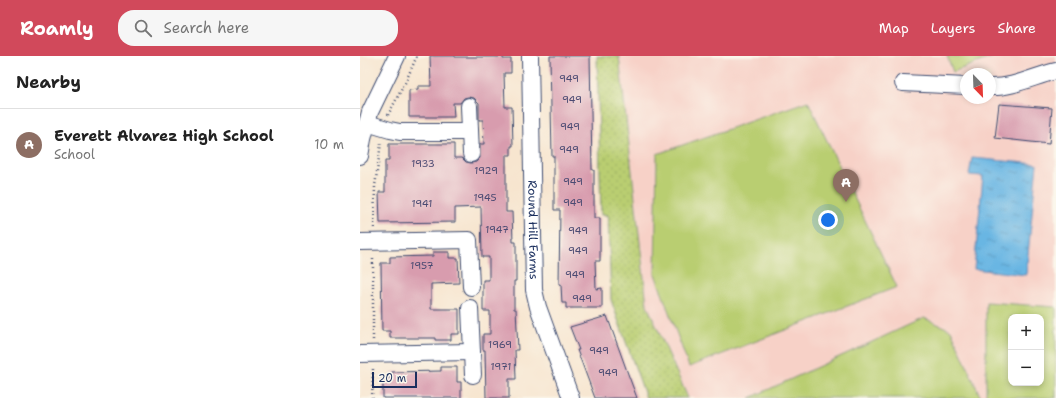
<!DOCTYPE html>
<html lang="en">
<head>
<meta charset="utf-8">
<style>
	:root { --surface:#fff; --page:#f6f6f6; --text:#222; --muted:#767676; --line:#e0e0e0; --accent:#d1495b }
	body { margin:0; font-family:"Shantell Sans",sans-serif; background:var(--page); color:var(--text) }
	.controls { position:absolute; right:12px; bottom:12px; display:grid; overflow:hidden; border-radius:8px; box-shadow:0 2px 6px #0003 }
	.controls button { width:36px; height:36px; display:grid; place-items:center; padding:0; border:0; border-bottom:1px solid var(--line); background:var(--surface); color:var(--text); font:20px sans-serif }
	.compass { position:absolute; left:600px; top:12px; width:36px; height:36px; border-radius:50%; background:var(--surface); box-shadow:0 2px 6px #0003; rotate:157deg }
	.scale { position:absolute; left:12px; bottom:10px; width:45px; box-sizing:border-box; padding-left:4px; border:2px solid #1b2f5e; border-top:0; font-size:11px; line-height:14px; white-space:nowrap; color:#1b2f5e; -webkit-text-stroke:3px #fbf7ec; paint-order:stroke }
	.you { position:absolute; left:468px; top:164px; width:14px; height:14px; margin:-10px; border:3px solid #fff; border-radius:50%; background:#1a73e8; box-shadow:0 0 0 6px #1a73e833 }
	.badge { display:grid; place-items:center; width:26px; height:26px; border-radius:50%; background:var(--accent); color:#fff; font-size:13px; font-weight:700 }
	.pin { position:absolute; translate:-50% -33px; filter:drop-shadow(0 1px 2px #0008) }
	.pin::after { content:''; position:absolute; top:21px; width:14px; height:12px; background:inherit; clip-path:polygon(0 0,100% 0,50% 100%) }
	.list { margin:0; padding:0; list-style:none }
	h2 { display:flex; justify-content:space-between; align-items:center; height:52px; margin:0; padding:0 16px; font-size:17px }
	h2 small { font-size:13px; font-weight:400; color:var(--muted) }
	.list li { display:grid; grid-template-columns:26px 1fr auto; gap:12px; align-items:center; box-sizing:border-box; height:72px; padding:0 16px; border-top:1px solid var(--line) }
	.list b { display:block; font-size:15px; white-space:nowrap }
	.list p { margin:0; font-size:13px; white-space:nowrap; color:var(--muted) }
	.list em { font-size:13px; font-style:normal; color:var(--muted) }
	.icon { flex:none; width:22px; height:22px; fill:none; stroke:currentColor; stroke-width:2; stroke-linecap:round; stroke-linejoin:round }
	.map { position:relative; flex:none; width:696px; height:342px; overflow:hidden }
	header { display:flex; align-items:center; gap:24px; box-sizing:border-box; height:56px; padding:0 20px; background:var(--accent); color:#fff }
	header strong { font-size:19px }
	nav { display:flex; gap:22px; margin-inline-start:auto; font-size:14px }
	.search { width:280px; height:36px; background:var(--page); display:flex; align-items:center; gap:10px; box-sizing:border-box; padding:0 14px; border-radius:16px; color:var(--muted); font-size:15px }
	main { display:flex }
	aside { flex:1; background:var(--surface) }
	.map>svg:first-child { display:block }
	.built { fill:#f7d1c7; fill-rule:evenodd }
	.grass { fill:url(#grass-dots); stroke:#6a7e68 }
	.park { fill:#b9ce71; stroke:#6a7e68; fill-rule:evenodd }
	.water { fill:url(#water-ripples); stroke:#4272a0 }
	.building { fill:#d89cae }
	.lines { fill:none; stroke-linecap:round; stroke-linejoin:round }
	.minor-casing { stroke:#3c4a6f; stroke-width:18 }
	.path { stroke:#3c4a6f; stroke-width:2.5; stroke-dasharray:1 3; stroke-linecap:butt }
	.minor { stroke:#fff; stroke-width:16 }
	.labels { text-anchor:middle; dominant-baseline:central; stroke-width:4; stroke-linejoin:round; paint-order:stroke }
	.number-label { font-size:10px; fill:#4a4a72 }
	.street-label { font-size:12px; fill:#1b2f5e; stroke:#fbf7ec }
</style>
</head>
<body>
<header>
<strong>Roamly</strong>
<div class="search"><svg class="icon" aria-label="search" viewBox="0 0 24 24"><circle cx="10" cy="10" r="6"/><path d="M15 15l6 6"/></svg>Search here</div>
<nav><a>Map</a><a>Layers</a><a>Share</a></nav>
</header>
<main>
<aside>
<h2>Nearby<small></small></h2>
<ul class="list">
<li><span class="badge" style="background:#8d6e63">A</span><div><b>Everett Alvarez High School</b><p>School</p></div><em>10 m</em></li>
</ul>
</aside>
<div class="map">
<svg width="696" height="342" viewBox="0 0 696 342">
	<defs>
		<pattern id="grass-dots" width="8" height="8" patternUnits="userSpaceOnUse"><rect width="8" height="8" fill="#b9ce71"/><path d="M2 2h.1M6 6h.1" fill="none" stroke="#9eb164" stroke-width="1.8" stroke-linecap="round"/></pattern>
		<pattern id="water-ripples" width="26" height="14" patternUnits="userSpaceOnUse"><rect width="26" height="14" fill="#69b6e3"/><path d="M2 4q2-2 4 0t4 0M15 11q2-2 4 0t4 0" fill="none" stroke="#5694bb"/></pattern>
	</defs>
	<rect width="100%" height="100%" fill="#fbf7ec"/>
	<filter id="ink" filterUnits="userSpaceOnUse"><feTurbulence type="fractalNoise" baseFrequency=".025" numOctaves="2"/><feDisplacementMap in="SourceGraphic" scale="8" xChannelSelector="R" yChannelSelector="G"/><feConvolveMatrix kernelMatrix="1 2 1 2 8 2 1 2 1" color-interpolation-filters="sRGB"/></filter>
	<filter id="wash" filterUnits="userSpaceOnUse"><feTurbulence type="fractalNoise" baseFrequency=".012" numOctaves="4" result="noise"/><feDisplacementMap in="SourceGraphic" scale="16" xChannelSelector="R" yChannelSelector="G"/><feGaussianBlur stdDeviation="0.9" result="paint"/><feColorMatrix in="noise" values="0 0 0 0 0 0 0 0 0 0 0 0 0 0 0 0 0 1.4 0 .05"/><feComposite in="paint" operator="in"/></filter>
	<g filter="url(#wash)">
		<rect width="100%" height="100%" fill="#f7e5cf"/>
		<path class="built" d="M 259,0 L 696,0 L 696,342 L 328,342 L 287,249 ZM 606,18 L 630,18 L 630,42 L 606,42 ZM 651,261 L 681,261 L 681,327 L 651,327 Z"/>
		<path class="grass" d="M 237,0 L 259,0 L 287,249 L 328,342 L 286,342 L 251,244 L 248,159 L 241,159 Z"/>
		<path class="park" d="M 587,0 L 635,0 L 593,16 Z
			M 448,45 L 537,231 L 329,311 L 295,218 L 297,98 Z
			M 626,246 L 696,251 L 696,342 L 626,342 ZM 651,261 L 681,261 L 681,327 L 651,327 Z
			M 564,262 L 591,274 L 621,342 L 390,342 Z"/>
		<path class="water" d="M 612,102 L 677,108 L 666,219 L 614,213 L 623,120 L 609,119 Z"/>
		<g id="blocks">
			<path class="building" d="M 70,0 L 95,0 L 95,1 L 143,1 L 143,3 L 151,3 L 151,17 L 144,17 L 145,51 L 152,51 L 153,90 L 151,90 L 151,99 L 146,99 L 146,156 L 152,156 L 153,186 L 156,186 L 156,225 L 154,225 L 154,253 L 156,253 L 158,294 L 155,294 L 156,323 L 149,323 L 149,342 L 126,342 L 125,294 L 123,294 L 123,278 L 130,278 L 130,255 L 123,255 L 123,224 L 129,224 L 129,201 L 122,201 L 121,151 L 95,152 L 95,166 L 20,167 L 19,136 L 25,136 L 25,105 L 29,105 L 29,88 L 94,88 L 94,102 L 102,102 L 106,106 L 111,107 L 116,106 L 120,102 L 120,88 L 124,88 L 123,64 L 119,64 L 119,47 L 114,42 L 108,41 L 104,42 L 100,47 L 93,47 L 94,61 L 49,61 L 49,34 L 58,33 L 58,30 L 71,30 Z
				M 190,0 L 230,0 L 232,114 L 234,114 L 234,162 L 240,162 L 240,205 L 235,205 L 236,233 L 242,232 L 242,252 L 206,252 L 206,247 L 202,247 L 201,229 L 199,229 L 200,154 L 194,154 L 194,100 L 192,100 Z
				M 639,48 L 692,52 L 689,88 L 635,82 Z
				M 73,196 L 89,196 L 89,202 L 98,202 L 99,227 L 71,228 L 71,253 L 99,253 L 99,278 L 91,278 L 91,284 L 75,284 L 75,282 L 30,282 L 30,275 L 22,275 L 21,207 L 30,207 L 30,201 L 73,200 Z
				M 247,260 L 268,318 L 277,342 L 235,342 L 217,294 L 219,294 L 210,271 Z
				M 81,311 L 97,311 L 97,326 L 101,326 L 101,342 L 23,342 L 23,322 L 32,322 L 32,316 L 81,315 Z"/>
		</g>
	</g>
	<g filter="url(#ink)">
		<use href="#blocks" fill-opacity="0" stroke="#3c4a6f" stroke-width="1"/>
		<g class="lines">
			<defs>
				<g id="minor">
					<path id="s1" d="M 170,0 L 174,234 L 178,251 L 211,342"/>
					<path d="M 543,27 L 606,30"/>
					<path d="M 630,31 C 652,32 675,20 696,15"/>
					<path d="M 109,50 L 111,98"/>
					<path d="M 7,67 L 30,74 L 40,76 L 110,76"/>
					<path d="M 0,100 L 3,83 L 10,56 L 37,0"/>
					<path d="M 0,186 L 109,184 L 111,231"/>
					<path d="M 110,252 L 113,319"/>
					<path d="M 0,298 L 112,296"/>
				</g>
			</defs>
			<use href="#minor" class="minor-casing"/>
			<path class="path" d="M 28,59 L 45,27 L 57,0
				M 14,172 L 15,130 L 21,87
				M 13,284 L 13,201
				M 12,342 L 13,313"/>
			<use href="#minor" class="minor"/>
		</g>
	</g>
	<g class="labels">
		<g class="number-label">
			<text x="209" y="22">949</text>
			<text x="212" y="43">949</text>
			<text x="210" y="70">949</text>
			<text x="209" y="93">949</text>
			<text x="63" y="107">1933</text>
			<text x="126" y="114">1929</text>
			<text x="213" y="125">949</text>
			<text x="125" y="141">1945</text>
			<text x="213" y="146">949</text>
			<text x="62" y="147">1941</text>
			<text x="137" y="173">1947</text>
			<text x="218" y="174">949</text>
			<text x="218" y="194">949</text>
			<text x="62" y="209">1957</text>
			<text x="215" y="218">949</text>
			<text x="222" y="242">949</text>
			<text x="140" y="288">1969</text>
			<text x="239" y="294">949</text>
			<text x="141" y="310">1971</text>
			<text x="248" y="316">949</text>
		</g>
		<g class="street-label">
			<text stroke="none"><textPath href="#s1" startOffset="174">Round Hill Farms</textPath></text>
		</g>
	</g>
</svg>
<div class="controls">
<button>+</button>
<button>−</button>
</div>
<svg class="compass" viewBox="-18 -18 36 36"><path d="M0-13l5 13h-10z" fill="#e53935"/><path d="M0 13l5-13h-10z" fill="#767676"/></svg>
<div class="scale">20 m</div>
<div class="you"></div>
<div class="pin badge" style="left:486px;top:146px;background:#8d6e63">A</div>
</div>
</main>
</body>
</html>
